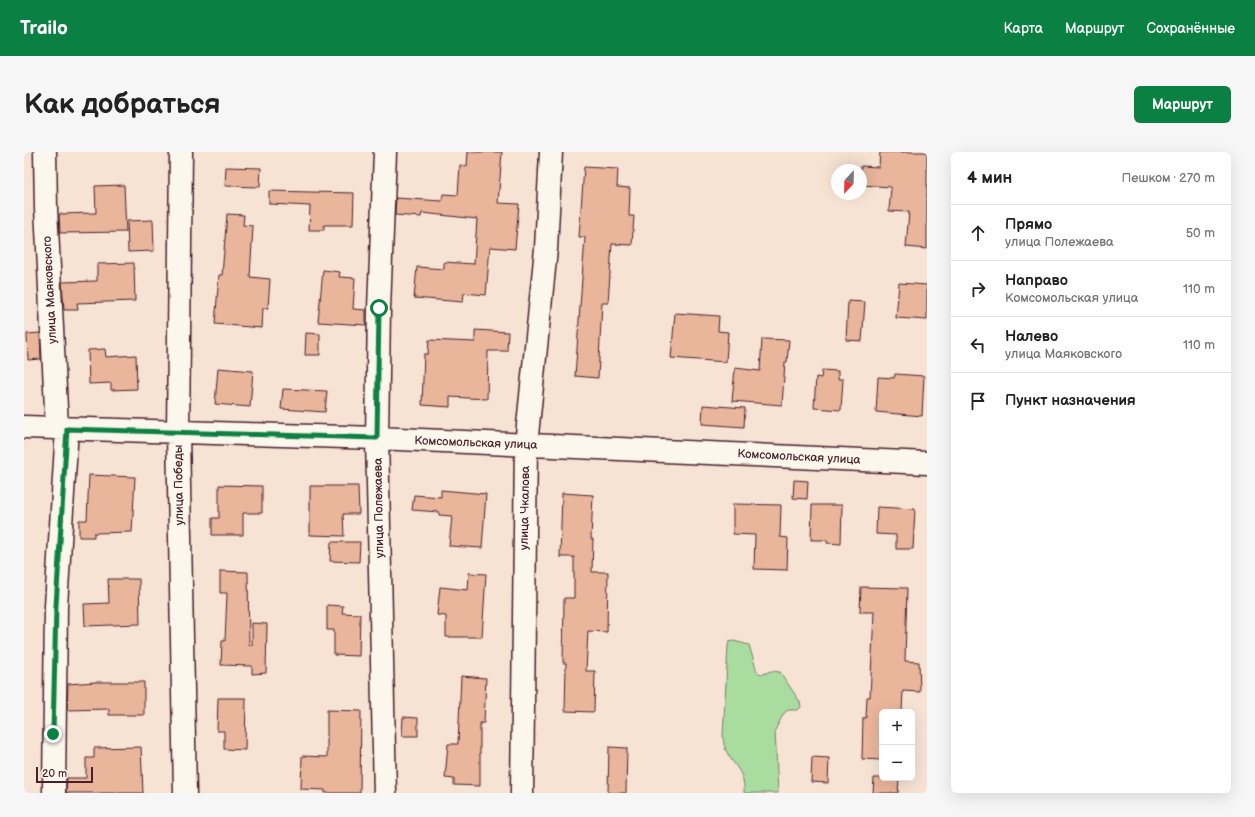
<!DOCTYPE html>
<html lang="ru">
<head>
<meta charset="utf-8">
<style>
	:root { --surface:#fff; --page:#f6f6f6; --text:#222; --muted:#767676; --line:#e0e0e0; --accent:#0b8043 }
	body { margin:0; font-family:"Balsamiq Sans",sans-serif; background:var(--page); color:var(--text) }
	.controls { position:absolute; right:12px; bottom:12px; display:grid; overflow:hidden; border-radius:6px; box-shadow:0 4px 16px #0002 }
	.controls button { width:36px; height:36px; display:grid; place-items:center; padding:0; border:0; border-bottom:1px solid var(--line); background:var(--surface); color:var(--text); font:20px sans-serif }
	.compass { position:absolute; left:807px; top:12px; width:36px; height:36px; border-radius:50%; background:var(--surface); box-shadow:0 4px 16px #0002; rotate:202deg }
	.scale { position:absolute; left:12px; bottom:10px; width:57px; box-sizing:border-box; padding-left:4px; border:2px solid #4a1f2b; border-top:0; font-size:11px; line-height:14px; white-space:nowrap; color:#4a1f2b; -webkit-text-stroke:3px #fbf7ec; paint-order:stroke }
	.stop { position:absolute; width:12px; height:12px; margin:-9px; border:3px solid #0b8043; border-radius:50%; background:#fff }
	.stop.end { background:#0b8043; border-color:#fff; box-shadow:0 1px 4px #0008 }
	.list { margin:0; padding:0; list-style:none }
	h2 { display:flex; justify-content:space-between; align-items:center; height:52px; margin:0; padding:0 16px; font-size:17px }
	h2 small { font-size:13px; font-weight:400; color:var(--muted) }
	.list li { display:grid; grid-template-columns:26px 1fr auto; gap:12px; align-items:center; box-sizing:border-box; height:56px; padding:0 16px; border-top:1px solid var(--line) }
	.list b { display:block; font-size:15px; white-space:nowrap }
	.list p { margin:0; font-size:13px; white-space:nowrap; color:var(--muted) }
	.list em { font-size:13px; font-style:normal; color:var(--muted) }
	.icon { flex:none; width:22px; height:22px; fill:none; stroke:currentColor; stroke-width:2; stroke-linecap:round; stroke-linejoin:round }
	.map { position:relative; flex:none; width:903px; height:641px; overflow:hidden; border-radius:6px }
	header { display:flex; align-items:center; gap:24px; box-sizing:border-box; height:56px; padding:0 20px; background:var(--accent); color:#fff }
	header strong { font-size:19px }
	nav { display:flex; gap:22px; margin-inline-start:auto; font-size:14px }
	.intro { display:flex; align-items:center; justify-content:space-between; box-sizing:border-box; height:96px; padding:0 24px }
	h1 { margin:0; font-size:28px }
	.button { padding:10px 18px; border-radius:6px; background:var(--accent); color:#fff; font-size:14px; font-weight:700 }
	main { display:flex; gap:24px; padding:0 24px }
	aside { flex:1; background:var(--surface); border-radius:6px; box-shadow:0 4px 16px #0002 }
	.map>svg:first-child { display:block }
	.green { fill:#a9dd9f; stroke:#7a7e65 }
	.building { fill:#e9b59b; stroke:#4a1f2b }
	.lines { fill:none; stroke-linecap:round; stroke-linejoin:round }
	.minor-casing { stroke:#4a1f2b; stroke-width:25 }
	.minor { stroke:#fbf7ec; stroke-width:22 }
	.route { stroke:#0b8043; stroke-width:5 }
	.labels { text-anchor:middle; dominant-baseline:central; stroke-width:3.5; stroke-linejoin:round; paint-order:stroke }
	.street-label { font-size:12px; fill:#4a1f2b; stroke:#fbf7ec }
</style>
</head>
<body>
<header>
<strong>Trailo</strong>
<nav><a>Карта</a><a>Маршрут</a><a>Сохранённые</a></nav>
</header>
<div class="intro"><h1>Как добраться</h1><a class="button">Маршрут</a></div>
<main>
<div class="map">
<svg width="903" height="641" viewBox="0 0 903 641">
	<rect width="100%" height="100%" fill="#f6e3d4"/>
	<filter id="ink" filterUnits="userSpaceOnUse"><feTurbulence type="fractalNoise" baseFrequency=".025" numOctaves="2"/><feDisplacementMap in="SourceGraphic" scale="8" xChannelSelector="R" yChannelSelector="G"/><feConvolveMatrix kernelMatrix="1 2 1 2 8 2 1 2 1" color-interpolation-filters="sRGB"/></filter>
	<g filter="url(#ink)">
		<path class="green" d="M 710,489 L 725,493 L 733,520 C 738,523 741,522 746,519 L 756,520 L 776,550 L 777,555 L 774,558 L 764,558 L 760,561 L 751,578 L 754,641 L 720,641 C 722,613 700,611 699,584 L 704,494 L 705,490 Z"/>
		<path class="building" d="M 444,0 L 478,0 L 474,51 L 495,52 L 491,97 L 466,95 L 462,143 L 440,141 L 439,150 L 390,146 L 393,115 L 420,117 L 420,110 L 450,112 L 453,67 L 398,61 L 397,65 L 371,63 L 372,46 L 418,49 L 419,42 L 434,43 L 436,13 L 443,14 Z
			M 856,0 L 903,0 L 903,97 L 882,95 L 885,60 L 865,59 L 867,35 L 837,33 L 837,14 L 855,15 Z
			M 202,15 L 237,16 L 236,35 L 201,34 Z
			M 560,15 L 594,17 L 593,35 L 606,36 L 605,64 L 610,64 L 608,93 L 588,92 L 584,151 L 578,151 L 574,226 L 551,224 L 561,85 L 555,85 Z
			M 100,33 L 102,80 L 36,81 L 35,62 L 72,61 L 71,34 Z
			M 245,39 L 330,41 L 329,73 L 300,73 L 300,78 L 285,78 L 286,54 L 245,52 Z
			M 203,62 L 220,63 L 219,73 L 229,74 L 226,125 L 246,127 L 244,156 L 239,156 L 238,176 L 191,172 L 195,123 L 198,123 Z
			M 129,68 L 130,99 L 104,100 L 103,69 Z
			M 110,111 L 111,149 L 53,151 L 54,158 L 40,158 L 38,130 L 73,129 L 73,112 Z
			M 299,118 L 316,120 L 315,125 L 331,126 L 329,157 L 342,158 L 342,173 L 294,170 Z
			M 875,131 L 903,133 L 903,168 L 872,166 Z
			M 824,149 L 841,150 L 838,189 L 822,188 Z
			M 651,161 L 695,164 L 694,179 L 704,180 L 702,210 L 647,206 Z
			M 451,178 L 484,180 L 483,199 L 464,199 L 463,247 L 426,245 L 426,255 L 398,253 L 400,202 L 404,202 L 405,188 L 451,190 Z
			M 16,181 L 17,207 L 4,208 L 3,182 Z
			M 282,181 L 296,182 L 296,203 L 281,203 Z
			M 738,187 L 765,188 L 763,210 L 761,210 L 758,253 L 708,249 L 711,216 L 736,219 Z
			M 81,197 L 82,205 L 112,203 L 113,237 L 87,238 L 87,231 L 65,232 L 64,198 Z
			M 194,216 L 229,219 L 226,255 L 191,252 Z
			M 798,218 L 814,219 L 814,227 L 819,227 L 817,258 L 790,256 L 792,225 L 797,226 Z
			M 871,222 L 900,224 L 898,264 L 852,260 L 854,225 L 870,226 Z
			M 259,237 L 303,239 L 301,260 L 257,257 Z
			M 679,253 L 721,256 L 720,275 L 678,272 Z
			M 65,323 L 111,325 L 108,380 L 70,381 L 70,385 L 55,385 L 55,368 L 63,368 Z
			M 770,328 L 784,329 L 783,347 L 769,346 Z
			M 195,333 L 238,334 L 238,361 L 219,361 L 219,383 L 188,383 L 188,366 L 195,366 Z
			M 286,334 L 334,334 L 335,362 L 319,362 L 320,384 L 286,383 Z
			M 417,338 L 462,342 L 458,396 L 425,394 L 428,364 L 415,363 L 415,360 L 388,358 L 390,343 L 417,345 Z
			M 538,341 L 569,343 L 567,387 L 569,387 L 568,420 L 584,420 L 583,480 L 564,479 L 562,519 L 571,519 L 570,560 L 541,559 L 542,511 L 539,511 L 540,446 L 550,446 L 550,405 L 536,405 Z
			M 709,352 L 757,353 L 756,385 L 764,386 L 763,418 L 730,417 L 731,383 L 709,382 Z
			M 788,353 L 818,353 L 817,392 L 803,391 L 803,388 L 787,388 Z
			M 853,355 L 891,357 L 889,397 L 872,397 L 872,383 L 852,382 Z
			M 307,390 L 336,390 L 335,410 L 306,409 Z
			M 196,419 L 224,420 L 225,493 L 228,493 L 228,471 L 243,472 L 242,521 L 228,522 L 228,514 L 197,513 L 198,489 L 201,489 L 203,441 L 196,441 Z
			M 445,421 L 462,422 L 458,485 L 422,485 L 422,464 L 413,463 L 416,435 L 444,438 Z
			M 84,427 L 115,427 L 116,472 L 61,474 L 60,452 L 85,451 Z
			M 837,435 L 883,436 L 881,509 L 895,510 L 896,540 L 879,539 L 878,560 L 858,560 L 858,608 L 838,607 L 839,566 L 842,566 L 843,545 L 846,545 L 850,460 L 836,460 Z
			M 303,453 L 319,454 L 318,461 L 336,462 L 335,504 L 310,503 L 310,478 L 303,478 Z
			M 437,524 L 462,526 L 460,571 L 456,571 L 456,634 L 430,633 L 430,627 L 421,626 L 424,592 L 434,592 Z
			M 71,530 L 120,530 L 120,563 L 85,563 L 85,557 L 43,558 L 44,532 Z
			M 194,546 L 222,546 L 221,598 L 200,597 L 200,579 L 193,579 Z
			M 303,558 L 337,559 L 336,641 L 301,641 L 301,638 L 277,637 L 278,604 L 303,605 Z
			M 379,565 L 394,566 L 394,584 L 378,584 Z
			M 117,595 L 119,641 L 42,641 L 43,626 L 62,626 L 62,606 L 70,606 L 70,596 Z
			M 585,595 L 603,596 L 602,641 L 584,641 Z
			M 788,605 L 805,606 L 804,631 L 787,630 Z
			M 850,626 L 875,626 L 874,641 L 849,641 Z"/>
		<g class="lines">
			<defs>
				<path id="minor" d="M 21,0 L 22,56 L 33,276
					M 157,0 L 154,281 L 161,641
					M 0,275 L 353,286 L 903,311
					M 30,641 L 32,454 L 43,277
					M 361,641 L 353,286 L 355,157 L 361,0
					M 498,641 L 502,293 L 522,97 L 527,0"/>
			</defs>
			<use href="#minor" class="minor-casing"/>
			<use href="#minor" class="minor"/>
		</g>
	</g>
	<g class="lines" filter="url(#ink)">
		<path class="route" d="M 29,582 L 32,454 L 43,277 L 353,286 L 355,156"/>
	</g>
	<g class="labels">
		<g class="street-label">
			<text transform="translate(26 138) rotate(-93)">улица Маяковского</text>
			<text transform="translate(452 291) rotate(2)">Комсомольская улица</text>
			<text transform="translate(775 305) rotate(3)">Комсомольская улица</text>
			<text transform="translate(155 333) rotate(-91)">улица Победы</text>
			<text transform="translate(355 356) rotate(-91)">улица Полежаева</text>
			<text transform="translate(501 356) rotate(-89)">улица Чкалова</text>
		</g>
	</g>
</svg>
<div class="controls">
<button>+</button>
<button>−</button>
</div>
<svg class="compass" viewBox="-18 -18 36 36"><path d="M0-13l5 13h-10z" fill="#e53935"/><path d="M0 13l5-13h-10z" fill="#767676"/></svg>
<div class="scale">20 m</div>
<div class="stop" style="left:355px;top:156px"></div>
<div class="stop end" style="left:29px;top:582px"></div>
</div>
<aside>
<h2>4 мин<small>Пешком · 270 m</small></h2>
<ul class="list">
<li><svg class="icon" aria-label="ahead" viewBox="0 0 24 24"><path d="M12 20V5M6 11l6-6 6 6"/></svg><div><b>Прямо</b><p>улица Полежаева</p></div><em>50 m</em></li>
<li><svg class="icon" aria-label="right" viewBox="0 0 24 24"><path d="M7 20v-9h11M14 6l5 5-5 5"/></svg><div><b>Направо</b><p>Комсомольская улица</p></div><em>110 m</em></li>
<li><svg class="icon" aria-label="left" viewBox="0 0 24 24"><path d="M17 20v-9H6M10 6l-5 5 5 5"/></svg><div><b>Налево</b><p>улица Маяковского</p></div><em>110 m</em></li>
<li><svg class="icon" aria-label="arrive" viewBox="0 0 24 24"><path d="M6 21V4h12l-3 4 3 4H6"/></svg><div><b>Пункт назначения</b></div></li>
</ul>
</aside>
</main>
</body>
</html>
